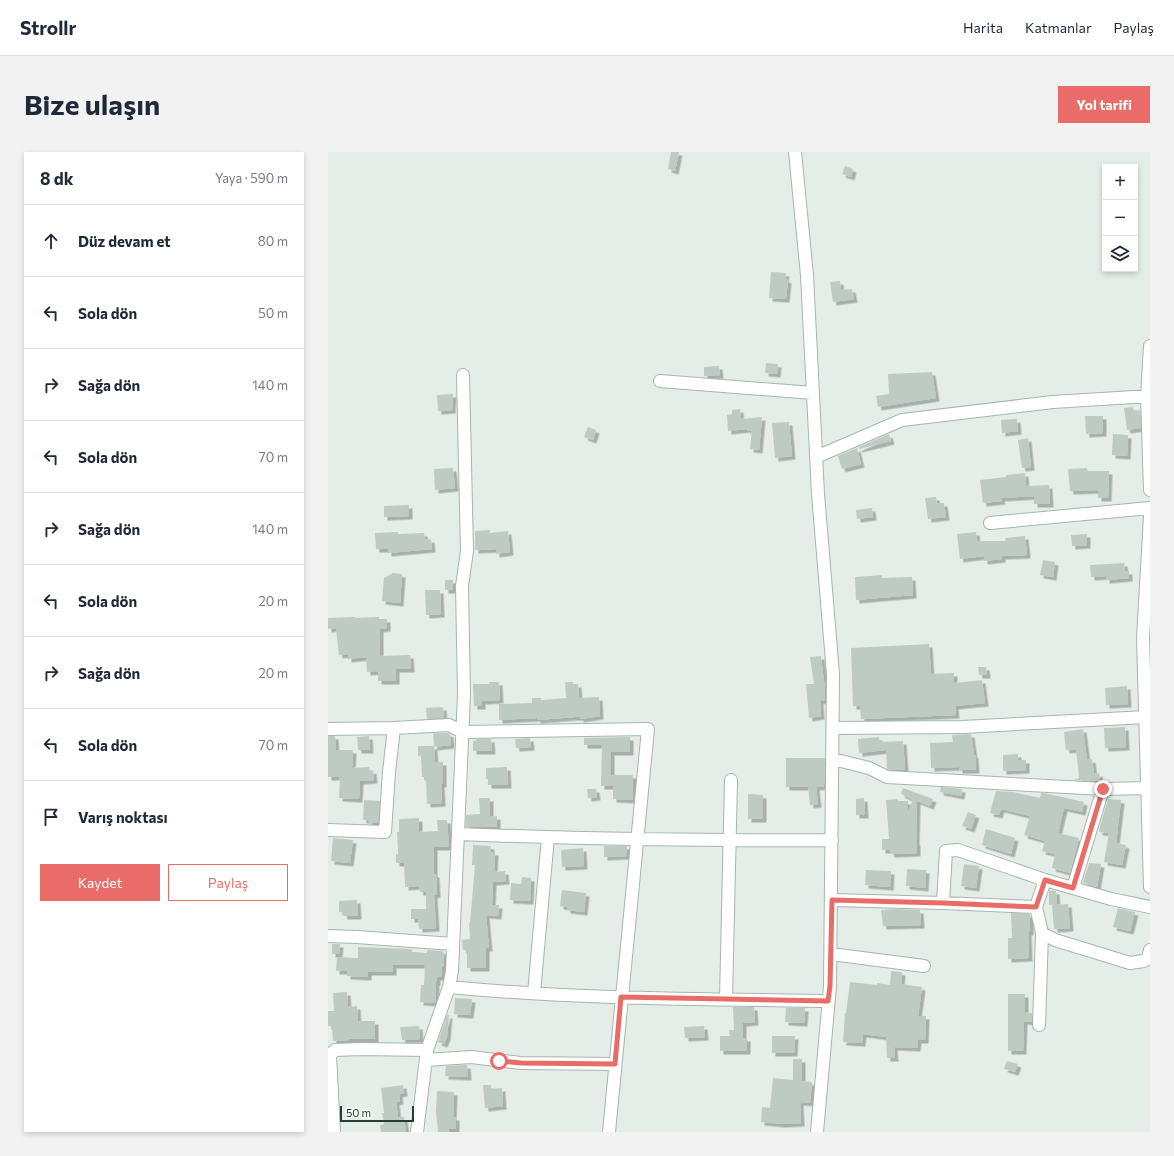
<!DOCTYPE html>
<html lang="tr">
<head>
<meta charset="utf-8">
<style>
	:root { --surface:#fff; --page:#f2f2f3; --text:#1f2937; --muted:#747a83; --line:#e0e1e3; --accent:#e96c68 }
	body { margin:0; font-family:Commissioner,sans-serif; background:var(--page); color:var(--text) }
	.controls { position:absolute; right:12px; top:12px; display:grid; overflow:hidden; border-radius:0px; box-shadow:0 2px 6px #0003 }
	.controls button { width:36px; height:36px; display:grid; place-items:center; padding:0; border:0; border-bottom:1px solid var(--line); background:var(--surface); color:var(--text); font:20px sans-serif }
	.scale { position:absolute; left:12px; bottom:10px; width:74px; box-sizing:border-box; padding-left:4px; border:2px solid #253e32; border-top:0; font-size:11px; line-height:14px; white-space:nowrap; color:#253e32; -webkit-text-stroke:3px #f6faf7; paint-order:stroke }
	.stop { position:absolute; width:12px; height:12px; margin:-9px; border:3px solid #e96c68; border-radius:50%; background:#fff }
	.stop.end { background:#e96c68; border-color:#fff; box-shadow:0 1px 4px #0008 }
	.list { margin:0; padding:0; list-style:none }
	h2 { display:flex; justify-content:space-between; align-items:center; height:52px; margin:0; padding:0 16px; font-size:17px }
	h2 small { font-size:13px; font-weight:400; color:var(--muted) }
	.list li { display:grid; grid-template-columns:26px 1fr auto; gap:12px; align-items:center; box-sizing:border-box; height:72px; padding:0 16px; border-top:1px solid var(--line) }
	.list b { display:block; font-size:15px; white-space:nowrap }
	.list em { font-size:13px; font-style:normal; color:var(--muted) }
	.actions { display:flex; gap:8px; padding:12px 16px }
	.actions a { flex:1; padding:9px 0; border:1px solid var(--accent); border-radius:0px; text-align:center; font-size:14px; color:var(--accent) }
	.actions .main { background:var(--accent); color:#fff }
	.icon { flex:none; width:22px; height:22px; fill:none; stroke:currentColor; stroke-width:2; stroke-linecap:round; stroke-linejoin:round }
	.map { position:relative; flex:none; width:822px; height:980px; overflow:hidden; border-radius:0px }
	header { display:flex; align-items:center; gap:24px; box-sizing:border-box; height:56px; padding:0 20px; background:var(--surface); border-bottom:1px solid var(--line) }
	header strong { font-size:19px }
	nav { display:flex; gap:22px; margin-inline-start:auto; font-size:14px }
	.intro { display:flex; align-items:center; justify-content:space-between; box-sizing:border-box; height:96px; padding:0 24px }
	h1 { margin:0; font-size:28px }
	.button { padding:10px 18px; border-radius:0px; background:var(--accent); color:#fff; font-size:14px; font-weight:700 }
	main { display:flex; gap:24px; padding:0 24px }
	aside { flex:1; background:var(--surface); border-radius:0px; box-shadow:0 2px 6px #0003 }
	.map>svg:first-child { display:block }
	.building { fill:#becbc3; filter:url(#shadow) }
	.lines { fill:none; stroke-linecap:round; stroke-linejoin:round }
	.minor-casing { stroke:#a8b5ae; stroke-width:14 }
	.minor { stroke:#fff; stroke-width:12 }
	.route { stroke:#e96c68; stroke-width:5 }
</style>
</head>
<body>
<header>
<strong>Strollr</strong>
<nav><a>Harita</a><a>Katmanlar</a><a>Paylaş</a></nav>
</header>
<div class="intro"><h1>Bize ulaşın</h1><a class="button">Yol tarifi</a></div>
<main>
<aside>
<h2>8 dk<small>Yaya · 590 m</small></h2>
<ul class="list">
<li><svg class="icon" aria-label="ahead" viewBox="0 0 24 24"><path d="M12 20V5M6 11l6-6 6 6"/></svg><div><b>Düz devam et</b></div><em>80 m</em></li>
<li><svg class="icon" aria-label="left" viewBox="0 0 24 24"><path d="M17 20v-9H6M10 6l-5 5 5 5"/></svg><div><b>Sola dön</b></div><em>50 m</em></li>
<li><svg class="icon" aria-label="right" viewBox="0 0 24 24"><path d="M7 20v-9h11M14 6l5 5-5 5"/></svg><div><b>Sağa dön</b></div><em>140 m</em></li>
<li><svg class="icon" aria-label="left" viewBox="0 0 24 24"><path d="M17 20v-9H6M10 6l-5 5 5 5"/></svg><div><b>Sola dön</b></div><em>70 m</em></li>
<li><svg class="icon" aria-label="right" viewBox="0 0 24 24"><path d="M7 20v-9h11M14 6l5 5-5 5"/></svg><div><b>Sağa dön</b></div><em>140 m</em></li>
<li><svg class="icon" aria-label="left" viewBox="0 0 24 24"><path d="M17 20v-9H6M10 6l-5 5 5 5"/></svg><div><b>Sola dön</b></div><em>20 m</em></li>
<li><svg class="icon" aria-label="right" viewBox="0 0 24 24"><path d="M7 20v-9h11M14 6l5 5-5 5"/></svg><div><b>Sağa dön</b></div><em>20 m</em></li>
<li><svg class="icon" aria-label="left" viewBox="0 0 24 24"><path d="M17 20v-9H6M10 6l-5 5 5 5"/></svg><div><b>Sola dön</b></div><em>70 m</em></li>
<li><svg class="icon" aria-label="arrive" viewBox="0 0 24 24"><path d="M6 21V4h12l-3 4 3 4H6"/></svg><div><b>Varış noktası</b></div></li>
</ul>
<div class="actions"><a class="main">Kaydet</a><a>Paylaş</a></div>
</aside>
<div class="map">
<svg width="822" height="980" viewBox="0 0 822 980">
	<defs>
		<filter id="shadow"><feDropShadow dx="3.5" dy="3.5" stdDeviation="0" flood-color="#0004"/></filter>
	</defs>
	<rect width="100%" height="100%" fill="#e5ede8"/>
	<path class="building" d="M 343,0 L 351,0 L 347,19 L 340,17 Z
		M 517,14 L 525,17 L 523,25 L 514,22 Z
		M 443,120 L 458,121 L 457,127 L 460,128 L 458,147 L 441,146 Z
		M 512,129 L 513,138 L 524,137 L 526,147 L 505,150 L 502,130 Z
		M 438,211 L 450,212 L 449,222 L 437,221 Z
		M 391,214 L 392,223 L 376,224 L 376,215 Z
		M 604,220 L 608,246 L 550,255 L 548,244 L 561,242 L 560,222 Z
		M 125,242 L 124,258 L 110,259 L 109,243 Z
		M 805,255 L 806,259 L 812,258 L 813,276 L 799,278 L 796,256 Z
		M 412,257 L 413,267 L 434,265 L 431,298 L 422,297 L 424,278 L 419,279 L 419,277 L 400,279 L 399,263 L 404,262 L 404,258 Z
		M 757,264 L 775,264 L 775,281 L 758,282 Z
		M 689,267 L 690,279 L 674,281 L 673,268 Z
		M 461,270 L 464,304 L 447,306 L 444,271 Z
		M 260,275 L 268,278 L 265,288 L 256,285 Z
		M 561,282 L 563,289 L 531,297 L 531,295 Z
		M 785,282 L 800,283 L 799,304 L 784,303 Z
		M 700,286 L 703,315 L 694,316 L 690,288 Z
		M 529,296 L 533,312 L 514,317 L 510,304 Z
		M 125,316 L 127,336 L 107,338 L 106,317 Z
		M 759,316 L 760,319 L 781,319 L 780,346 L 770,346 L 770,338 L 742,339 L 740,317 Z
		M 697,321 L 698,334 L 721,333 L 722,352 L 706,352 L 706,344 L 673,346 L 674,349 L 655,351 L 652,328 L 678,325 L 678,323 Z
		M 608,345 L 609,351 L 616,351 L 618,365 L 600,367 L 597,346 Z
		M 81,353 L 81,364 L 56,365 L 56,354 Z
		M 544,356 L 545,365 L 529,367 L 528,358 Z
		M 162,378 L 162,381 L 180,379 L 182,400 L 168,402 L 168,397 L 147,398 L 147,379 Z
		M 70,380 L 70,382 L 96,381 L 97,388 L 103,387 L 104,397 L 60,401 L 60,397 L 48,397 L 47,381 Z
		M 648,380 L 649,389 L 678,389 L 677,386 L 697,384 L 699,403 L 674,404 L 674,407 L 656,409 L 656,404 L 632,407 L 629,382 Z
		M 759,382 L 759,393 L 744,394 L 743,383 Z
		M 715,408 L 727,410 L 725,425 L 712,423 Z
		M 796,411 L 797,419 L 801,419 L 801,426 L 778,428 L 778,424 L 763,425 L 762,413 Z
		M 65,421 L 74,422 L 72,451 L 54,449 L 56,426 Z
		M 554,423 L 554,426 L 584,425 L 585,443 L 528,448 L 527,425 Z
		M 117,428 L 125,428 L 125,438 L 117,438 Z
		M 97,438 L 112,438 L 113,462 L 98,463 Z
		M 27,465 L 27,466 L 51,465 L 51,467 L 59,467 L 59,476 L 52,477 L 52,504 L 82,503 L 83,517 L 68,517 L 68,529 L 50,529 L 50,519 L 39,520 L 38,505 L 20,507 L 20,502 L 11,503 L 8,476 L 0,477 L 0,466 Z
		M 601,492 L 603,522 L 626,521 L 626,531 L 654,528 L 657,551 L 627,554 L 628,563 L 533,567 L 532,554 L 525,554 L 523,496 Z
		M 493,504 L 496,531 L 497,530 L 497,548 L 492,549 L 493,564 L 481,566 L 478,532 L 486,532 L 482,505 Z
		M 650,515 L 658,515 L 659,523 L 651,523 Z
		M 161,530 L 171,530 L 172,548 L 154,549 L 154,554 L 146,554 L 145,532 L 161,532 Z
		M 237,530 L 245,530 L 245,532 L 250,532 L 251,546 L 271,545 L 272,564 L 252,567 L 252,565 L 247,565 L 209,568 L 209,566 L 171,568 L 171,552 L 204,551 L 204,546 L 213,546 L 213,548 L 238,546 Z
		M 799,534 L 800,552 L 778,553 L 777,536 Z
		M 115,555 L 116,566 L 99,567 L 98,556 Z
		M 797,575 L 798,595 L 777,596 L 776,576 Z
		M 755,577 L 759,608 L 764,607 L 766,622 L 771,621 L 772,629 L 745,628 L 751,626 L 748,597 L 738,598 L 736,580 Z
		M 105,581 L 119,581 L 122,582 L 123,593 L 106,595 L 107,610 L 115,610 L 115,632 L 113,632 L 114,651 L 99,652 L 98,628 L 96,628 L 96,625 L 94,625 L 93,604 L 90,604 L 90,594 L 106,594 Z
		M 643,582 L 646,603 L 647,603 L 648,618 L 631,618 L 631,615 L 603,616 L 602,591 L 625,590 L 624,583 Z
		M 0,584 L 7,584 L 8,598 L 25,598 L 24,616 L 41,615 L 42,619 L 45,618 L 46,628 L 32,629 L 31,647 L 11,646 L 12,625 L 0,625 Z
		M 41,584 L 42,598 L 30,598 L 29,585 Z
		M 302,585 L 302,600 L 283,600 L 283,623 L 305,623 L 305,648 L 285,647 L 285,634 L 273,634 L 274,593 L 256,593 L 256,586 Z
		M 551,585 L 552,590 L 575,589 L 577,617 L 562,618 L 559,617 L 558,598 L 531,601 L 530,587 Z
		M 202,586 L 203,595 L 188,596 L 187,587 Z
		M 148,587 L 163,587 L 164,599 L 145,599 L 145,589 L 148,589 Z
		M 690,602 L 690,608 L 698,608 L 698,618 L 675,619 L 675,603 Z
		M 458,606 L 497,606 L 496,634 L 488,635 L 490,652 L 482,653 L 480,635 L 458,635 Z
		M 179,615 L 180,633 L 160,633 L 160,627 L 158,627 L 158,616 Z
		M 613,635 L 634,637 L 633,644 L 612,640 Z
		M 575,636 L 605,647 L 602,654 L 589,649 L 588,690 L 589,690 L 589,701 L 563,702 L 562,698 L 554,698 L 554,687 L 561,687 L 558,648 L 570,647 L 570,649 L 580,649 L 580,660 L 585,648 L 573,642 Z
		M 259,637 L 268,637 L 269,645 L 260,646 Z
		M 668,639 L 685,640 L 712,646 L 713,641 L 716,641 L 756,650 L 754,660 L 736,656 L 730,681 L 751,686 L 742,721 L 724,716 L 727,702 L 714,699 L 717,689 L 696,683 L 702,664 L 673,657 L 671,663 L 662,661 Z
		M 420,642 L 435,643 L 435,667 L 420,667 Z
		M 151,646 L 162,646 L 162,665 L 169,664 L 169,675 L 138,675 L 138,663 L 152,662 Z
		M 536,646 L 537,663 L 528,663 L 528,647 Z
		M 780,647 L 793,648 L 788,691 L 798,693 L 794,713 L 776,710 L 781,681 L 771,680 L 772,674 Z
		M 36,648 L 52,649 L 50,671 L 40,670 L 41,668 L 35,668 Z
		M 640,660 L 648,663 L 643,677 L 634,674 Z
		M 91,666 L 91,680 L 110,679 L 109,668 L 119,668 L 121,695 L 106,695 L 106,722 L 108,722 L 109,742 L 106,743 L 108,776 L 91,777 L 90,767 L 83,767 L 83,757 L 98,757 L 98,740 L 92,740 L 91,734 L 77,735 L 76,711 L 68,711 L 68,702 L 70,702 L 69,680 L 71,680 L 71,667 Z
		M 658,677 L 687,686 L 683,702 L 654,693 Z
		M 5,686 L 25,688 L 22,711 L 3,709 Z
		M 145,693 L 163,694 L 162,700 L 167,700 L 166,720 L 177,719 L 178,729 L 165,730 L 164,753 L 171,753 L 170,764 L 158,763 L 161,796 L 158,796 L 158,816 L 139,816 L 139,798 L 135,798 L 134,788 L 142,787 L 141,772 L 142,771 L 147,713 L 144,713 Z
		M 276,694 L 299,694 L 299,704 L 276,705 Z
		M 255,696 L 256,714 L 234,715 L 233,698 Z
		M 761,711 L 773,712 L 769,735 L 755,731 Z
		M 636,712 L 651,714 L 648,736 L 633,734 Z
		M 579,717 L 598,718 L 597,736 L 578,734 Z
		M 538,718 L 563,719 L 562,735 L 537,733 Z
		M 194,725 L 203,726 L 202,749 L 182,748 L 183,731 L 193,732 Z
		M 234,738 L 258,741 L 256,760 L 239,758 L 239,755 L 232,754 Z
		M 721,738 L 728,739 L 729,752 L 721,753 Z
		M 29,748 L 30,764 L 16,764 L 15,760 L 11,760 L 11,749 Z
		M 740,752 L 742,776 L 726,777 L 724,753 Z
		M 790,756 L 807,760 L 802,779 L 785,775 Z
		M 566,757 L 592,758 L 593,773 L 555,774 L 553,758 Z
		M 683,761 L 702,762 L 702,780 L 700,780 L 701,806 L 680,807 L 680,786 L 684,786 Z
		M 4,792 L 12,792 L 11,802 L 4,802 Z
		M 30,795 L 84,797 L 84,800 L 99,801 L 99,798 L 114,799 L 116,801 L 115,815 L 114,815 L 113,825 L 109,825 L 109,830 L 108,830 L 107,851 L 92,850 L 93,833 L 96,833 L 97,813 L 65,813 L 65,820 L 40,820 L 40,825 L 19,824 L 19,819 L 8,819 L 9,805 L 30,806 Z
		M 563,819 L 574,820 L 573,832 L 594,835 L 590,864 L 598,864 L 597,888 L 590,888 L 589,896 L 566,895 L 567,906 L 559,906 L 558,885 L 535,882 L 534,891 L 515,890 L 517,861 L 518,861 L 522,830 L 549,833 L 549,831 L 562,833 Z
		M 19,840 L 20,855 L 29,854 L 30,869 L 47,869 L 47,887 L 20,887 L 21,888 L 5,889 L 4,874 L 0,874 L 0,859 L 6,859 L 5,841 Z
		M 680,842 L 697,842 L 697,860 L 704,861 L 704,870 L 696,869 L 695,899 L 680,899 Z
		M 127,846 L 144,847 L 142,863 L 126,862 Z
		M 405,855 L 426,855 L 427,870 L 415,871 L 415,886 L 419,886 L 419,899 L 392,899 L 392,884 L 402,884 L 401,878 L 406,878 Z
		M 458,856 L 477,856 L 476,871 L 457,870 Z
		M 119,863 L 121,863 L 119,885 L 116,892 L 110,890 Z
		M 91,874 L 92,887 L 74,888 L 72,875 Z
		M 376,874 L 377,885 L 357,886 L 356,875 Z
		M 444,884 L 467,884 L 466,901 L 444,901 Z
		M 465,907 L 474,907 L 474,929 L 484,930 L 482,951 L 472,950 L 473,971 L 454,972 L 433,970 L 434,955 L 442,956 L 445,926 L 465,928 Z
		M 679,909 L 690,912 L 687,920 L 676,917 Z
		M 139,913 L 140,925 L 117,924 L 118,914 Z
		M 75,933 L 76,941 L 71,942 L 72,949 L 68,950 L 70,965 L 76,965 L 78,980 L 53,980 L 52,973 L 56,972 L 54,961 L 56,961 L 53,936 Z
		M 155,933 L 163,933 L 163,937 L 174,936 L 175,954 L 157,956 Z
		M 109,939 L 126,940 L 125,965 L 128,965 L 128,977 L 121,977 L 121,980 L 110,980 L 108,959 Z"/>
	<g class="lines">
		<defs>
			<path id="minor" d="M 467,0 L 479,123 L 490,342 L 505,522 L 502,834 L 489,980
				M 822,194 L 819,244 L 822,338
				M 332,229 L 485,241
				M 488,305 L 574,268 L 725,250 L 822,244
				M 822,364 L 815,486 L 822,735
				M 662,371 L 822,356
				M 505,576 L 635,575 L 818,565
				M 0,577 L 66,576 L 121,573 L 134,580 L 320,577 L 281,980
				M 505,607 L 541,616 L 559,625 L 775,637 L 820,636
				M 775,637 L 745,736 L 717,728 L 708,755 L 714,781 L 727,788 L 802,811 L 816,809 L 820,806 L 822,798
				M 0,678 L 57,680 L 61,620 L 66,576
				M 130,682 C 255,687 379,689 504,688
				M 745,736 L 783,747 L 822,755
				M 504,748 L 615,751 L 708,755
				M 615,751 L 618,699 L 630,698 L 717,728
				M 0,784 L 29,785 L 125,792
				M 503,802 L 596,814
				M 121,835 C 247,847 374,847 500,849
				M 206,841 L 220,685
				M 398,847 L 403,628
				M 711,873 L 714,781
				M 98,908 L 143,905 L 193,911 L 287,912
				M 6,980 L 2,903 L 7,898 L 32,897 L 99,898
				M 89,980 L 99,898 L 121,835 L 124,819 L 136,542 L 134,434 L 139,399 L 135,223"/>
		</defs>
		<use href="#minor" class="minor-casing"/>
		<use href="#minor" class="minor"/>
	</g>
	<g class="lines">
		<path class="route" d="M 171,909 L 193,911 L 287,912 L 293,845 L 500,849 L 502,834 L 504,748 L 615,751 L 708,755 L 717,728 L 745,736 L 775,637"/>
	</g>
</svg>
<div class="controls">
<button>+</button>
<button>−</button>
<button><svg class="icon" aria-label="layers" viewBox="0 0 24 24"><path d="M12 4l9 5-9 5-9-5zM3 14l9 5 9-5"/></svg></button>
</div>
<div class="scale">50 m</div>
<div class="stop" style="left:171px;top:909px"></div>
<div class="stop end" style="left:775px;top:637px"></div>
</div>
</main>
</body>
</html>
